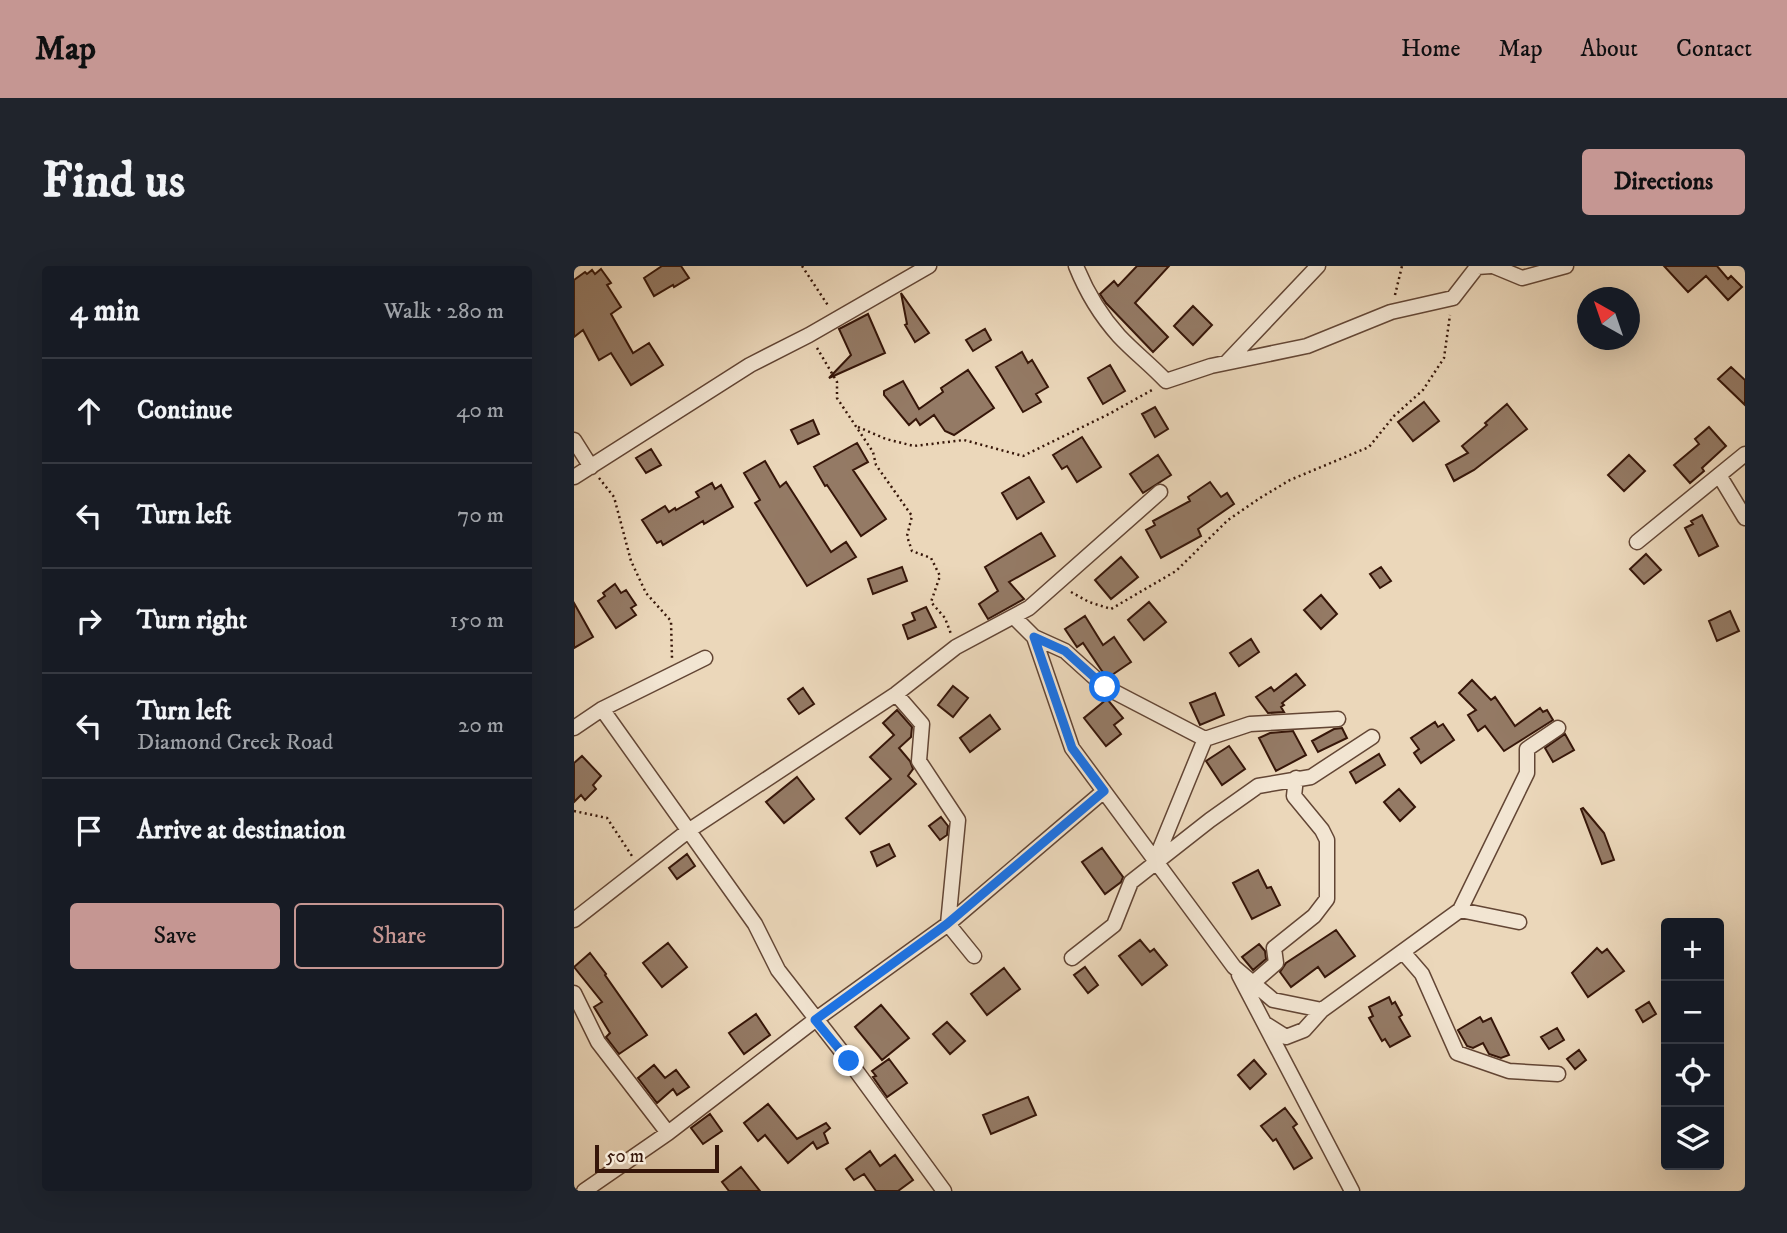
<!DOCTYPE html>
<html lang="en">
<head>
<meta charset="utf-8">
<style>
	:root { --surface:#171b24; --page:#20242c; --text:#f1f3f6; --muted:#9ea1a6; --line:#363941; --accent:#c59692 }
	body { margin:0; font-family:"IM FELL DW Pica",serif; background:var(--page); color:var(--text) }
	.controls { position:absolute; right:21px; bottom:21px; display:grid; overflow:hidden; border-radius:7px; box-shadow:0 7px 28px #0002 }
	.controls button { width:63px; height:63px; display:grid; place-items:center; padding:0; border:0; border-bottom:2px solid var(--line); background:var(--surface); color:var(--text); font:35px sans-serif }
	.compass { position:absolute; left:1003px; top:21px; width:63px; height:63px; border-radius:50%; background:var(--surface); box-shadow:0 7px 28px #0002; rotate:320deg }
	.scale { position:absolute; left:21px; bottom:18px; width:124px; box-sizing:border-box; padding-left:7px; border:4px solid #361609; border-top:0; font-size:19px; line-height:24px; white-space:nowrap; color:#361609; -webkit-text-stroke:5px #f2e5d2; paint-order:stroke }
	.stop { position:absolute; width:21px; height:21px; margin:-16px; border:5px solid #1a73e8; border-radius:50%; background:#fff }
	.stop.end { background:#1a73e8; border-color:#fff; box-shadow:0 2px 7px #0008 }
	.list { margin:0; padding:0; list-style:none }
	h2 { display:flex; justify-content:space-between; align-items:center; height:91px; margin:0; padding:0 28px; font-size:30px }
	h2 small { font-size:23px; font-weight:400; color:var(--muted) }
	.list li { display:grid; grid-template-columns:46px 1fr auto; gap:21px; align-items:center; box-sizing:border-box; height:105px; padding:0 28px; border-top:2px solid var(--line) }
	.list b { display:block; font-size:26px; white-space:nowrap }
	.list p { margin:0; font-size:23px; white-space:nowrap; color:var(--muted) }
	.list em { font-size:23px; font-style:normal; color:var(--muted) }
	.actions { display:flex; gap:14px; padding:21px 28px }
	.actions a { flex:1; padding:16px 0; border:2px solid var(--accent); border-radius:7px; text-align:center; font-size:24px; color:var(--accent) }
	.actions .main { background:var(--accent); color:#111 }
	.icon { flex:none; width:38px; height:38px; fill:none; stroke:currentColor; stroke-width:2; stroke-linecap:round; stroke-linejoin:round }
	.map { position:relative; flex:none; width:1171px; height:925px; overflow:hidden; border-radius:7px }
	header { display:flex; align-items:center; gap:42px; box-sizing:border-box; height:98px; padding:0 35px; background:var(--accent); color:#111 }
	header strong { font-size:33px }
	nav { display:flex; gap:38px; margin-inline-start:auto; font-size:24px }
	.intro { display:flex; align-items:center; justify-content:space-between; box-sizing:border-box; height:168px; padding:0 42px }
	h1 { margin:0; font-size:49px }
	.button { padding:18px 32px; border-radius:7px; background:var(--accent); color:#111; font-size:24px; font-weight:700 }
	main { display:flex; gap:42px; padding:0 42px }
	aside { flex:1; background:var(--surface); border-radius:7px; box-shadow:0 7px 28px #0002 }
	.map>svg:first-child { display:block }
	.building { fill:#947a65; stroke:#361609; stroke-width:2 }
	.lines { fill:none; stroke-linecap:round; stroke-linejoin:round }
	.street-casing { stroke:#634635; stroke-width:17 }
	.path { stroke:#361609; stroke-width:2.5; stroke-dasharray:2 3.5; stroke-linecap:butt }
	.street { stroke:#f2e5d2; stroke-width:14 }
	.route { stroke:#1a73e8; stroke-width:9 }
</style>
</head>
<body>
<header>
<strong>Map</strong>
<nav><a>Home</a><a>Map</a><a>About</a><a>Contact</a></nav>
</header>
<div class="intro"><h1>Find us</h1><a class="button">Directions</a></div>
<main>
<aside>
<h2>4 min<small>Walk · 280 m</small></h2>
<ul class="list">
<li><svg class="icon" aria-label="ahead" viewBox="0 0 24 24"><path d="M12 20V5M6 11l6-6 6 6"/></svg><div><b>Continue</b></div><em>40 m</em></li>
<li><svg class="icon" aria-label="left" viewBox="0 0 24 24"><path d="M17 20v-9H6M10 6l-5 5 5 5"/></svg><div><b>Turn left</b></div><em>70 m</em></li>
<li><svg class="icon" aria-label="right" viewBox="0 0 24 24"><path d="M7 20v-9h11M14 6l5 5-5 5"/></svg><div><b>Turn right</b></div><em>150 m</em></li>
<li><svg class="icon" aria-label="left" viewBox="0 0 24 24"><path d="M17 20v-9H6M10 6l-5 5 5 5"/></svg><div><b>Turn left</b><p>Diamond Creek Road</p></div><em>20 m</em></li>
<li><svg class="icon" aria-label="arrive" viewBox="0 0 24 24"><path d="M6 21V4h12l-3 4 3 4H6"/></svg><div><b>Arrive at destination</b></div></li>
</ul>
<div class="actions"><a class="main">Save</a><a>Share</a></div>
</aside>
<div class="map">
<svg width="1171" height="925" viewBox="0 0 1171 925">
	<rect width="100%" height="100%" fill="#ebd7ba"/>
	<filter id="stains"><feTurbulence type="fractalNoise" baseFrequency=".00286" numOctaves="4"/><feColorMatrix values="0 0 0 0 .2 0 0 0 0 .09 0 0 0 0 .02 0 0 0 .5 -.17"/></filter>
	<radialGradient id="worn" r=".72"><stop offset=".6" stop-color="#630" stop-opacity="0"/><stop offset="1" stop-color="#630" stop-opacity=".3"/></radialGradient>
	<path class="building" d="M 88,0 L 107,0 L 115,12 L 100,21 L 99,19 L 80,30 L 70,12 Z
		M 563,0 L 595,0 L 561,37 L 594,71 L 579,86 L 532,37 L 526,28 L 540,15 L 544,20 Z
		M 1090,0 L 1143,0 L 1154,13 L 1157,10 L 1168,21 L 1154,34 L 1132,10 L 1114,26 Z
		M 27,3 L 37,17 L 33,19 L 47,41 L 37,48 L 59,87 L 75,77 L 89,99 L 57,119 L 37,87 L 25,94 L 9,64 L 0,71 L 0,14 L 11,6 L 13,8 L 18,4 L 21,8 Z
		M 327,27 L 355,67 L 341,76 L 331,59 L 333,58 Z
		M 619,40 L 638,59 L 619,79 L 600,60 Z
		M 294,48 L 311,87 L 255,112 L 277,89 L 265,63 Z
		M 411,63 L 417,74 L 399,85 L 392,74 Z
		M 448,86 L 454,97 L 458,94 L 474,121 L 462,128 L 467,136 L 449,146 L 422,101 Z
		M 536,99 L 551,125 L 529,138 L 514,112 Z
		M 1157,101 L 1171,114 L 1171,139 L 1144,113 Z
		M 394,104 L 420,142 L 380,169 L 371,165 L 360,149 L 346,159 L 342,153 L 335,159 L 310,129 L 310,125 L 329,115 L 345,143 L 369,126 L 367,122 Z
		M 850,136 L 865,155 L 839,175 L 824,156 Z
		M 933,138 L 953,163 L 900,204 L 880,215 L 872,199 L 894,187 L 888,180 L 913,159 L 911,157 Z
		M 581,141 L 594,163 L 581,171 L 568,148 Z
		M 239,154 L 245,168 L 224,178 L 217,164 Z
		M 1135,161 L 1152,180 L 1128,202 L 1130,205 L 1116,217 L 1100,199 L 1125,178 L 1121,173 Z
		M 508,171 L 527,201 L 503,216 L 493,200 L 488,203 L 479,189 Z
		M 283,177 L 294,196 L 279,204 L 312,253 L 287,270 L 253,219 L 251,220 L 240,201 Z
		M 77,183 L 87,199 L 72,207 L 62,192 Z
		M 584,189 L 597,209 L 569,227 L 556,208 Z
		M 1055,189 L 1071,205 L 1050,225 L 1034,209 Z
		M 191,195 L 206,221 L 212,216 L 257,286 L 272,276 L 282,291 L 233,320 L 181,237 L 186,234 L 170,207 Z
		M 455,211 L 470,236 L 443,253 L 428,227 Z
		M 636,216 L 647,231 L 653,227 L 660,238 L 624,263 L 627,270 L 587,292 L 572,264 L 581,259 L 579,255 L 616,235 L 614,231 Z
		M 138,217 L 141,223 L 147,219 L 159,241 L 130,258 L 129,255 L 89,279 L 87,275 L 83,277 L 68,254 L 91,240 L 95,246 L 101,242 L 102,244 L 125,231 L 122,226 Z
		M 1128,249 L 1144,280 L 1125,290 L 1111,262 L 1119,258 L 1117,255 Z
		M 467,267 L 481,290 L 435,316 L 450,333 L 414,353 L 405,338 L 424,325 L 411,301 Z
		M 1072,288 L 1087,304 L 1070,318 L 1056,303 Z
		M 547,291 L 564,311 L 537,333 L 521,314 Z
		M 328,301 L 333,315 L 299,328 L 294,313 Z
		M 807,301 L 817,315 L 806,322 L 796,308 Z
		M 41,318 L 47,327 L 52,324 L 62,339 L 57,342 L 62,349 L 42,362 L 24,335 L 31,330 L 29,327 Z
		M 747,329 L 763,348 L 747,363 L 730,344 Z
		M 575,336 L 592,356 L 570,374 L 554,354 Z
		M 0,337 L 19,371 L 0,382 Z
		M 352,341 L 362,361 L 334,373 L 329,359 L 341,354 L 338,347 Z
		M 1156,345 L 1165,365 L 1143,375 L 1135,355 Z
		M 511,350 L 529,379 L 540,371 L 557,396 L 535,411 L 528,405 L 509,377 L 503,381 L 491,363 Z
		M 677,373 L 685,386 L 665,400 L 656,387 Z
		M 722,408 L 731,419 L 708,437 L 710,439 L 707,441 L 710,446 L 694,447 L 682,431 L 697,421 L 700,425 Z
		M 898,414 L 917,434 L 921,431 L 941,460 L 966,442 L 969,446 L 973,444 L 979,454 L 930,485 L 911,460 L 904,465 L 894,449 L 902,444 L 885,427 Z
		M 379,420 L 394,432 L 379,451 L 364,439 Z
		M 229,422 L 240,438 L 225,448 L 214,433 Z
		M 641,427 L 650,449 L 626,459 L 616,437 Z
		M 533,433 L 549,452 L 540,459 L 547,468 L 532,480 L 510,452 Z
		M 323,444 L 338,461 L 337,471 L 325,482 L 336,495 L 339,503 L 334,510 L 342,518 L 286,568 L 272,552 L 317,513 L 296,491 L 320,469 L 309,457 Z
		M 416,449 L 426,463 L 396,486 L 386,472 Z
		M 861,456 L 864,461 L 869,458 L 880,474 L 847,497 L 840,487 L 845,483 L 837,472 Z
		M 768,462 L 773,472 L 744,486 L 738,475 L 760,463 Z
		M 719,465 L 732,489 L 702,505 L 685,472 L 696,467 Z
		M 991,468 L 1000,484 L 979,496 L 971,482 Z
		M 655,480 L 671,503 L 648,519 L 632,495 Z
		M 805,488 L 811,499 L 782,517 L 776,506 Z
		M 8,490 L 27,510 L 19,519 L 22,523 L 11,534 L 7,529 L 0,536 L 0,497 Z
		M 223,511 L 240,533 L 210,557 L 192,536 Z
		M 825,523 L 841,541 L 826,555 L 810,536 Z
		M 1009,542 L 1030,567 L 1040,594 L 1028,598 L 1007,543 Z
		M 367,551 L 374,560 L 373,569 L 366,574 L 355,560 Z
		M 315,578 L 321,590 L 303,600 L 297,586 Z
		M 528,582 L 549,611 L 547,616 L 531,628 L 508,596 Z
		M 113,588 L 121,600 L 103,613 L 95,602 Z
		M 684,604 L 693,622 L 697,621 L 706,639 L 678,653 L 659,617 Z
		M 762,664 L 781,690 L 751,711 L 744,701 L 717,721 L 706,706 L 712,697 Z
		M 566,674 L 576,686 L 580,683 L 593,699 L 568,719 L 545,690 Z
		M 94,677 L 113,701 L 88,721 L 69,697 Z
		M 685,678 L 691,685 L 692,693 L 679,704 L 668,691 Z
		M 1023,682 L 1028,687 L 1033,683 L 1050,705 L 1014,731 L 998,707 Z
		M 16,687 L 32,708 L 31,709 L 73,769 L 45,788 L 32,771 L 36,767 L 20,741 L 28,736 L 0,701 Z
		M 511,701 L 524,719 L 514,727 L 500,709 Z
		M 430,702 L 446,723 L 413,749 L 397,728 Z
		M 815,731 L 818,738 L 821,736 L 828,749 L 825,751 L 836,770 L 816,781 L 811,773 L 808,775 L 795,752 L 799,750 L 795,741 Z
		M 1075,736 L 1082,748 L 1069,756 L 1062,744 Z
		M 307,739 L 335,772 L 308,794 L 281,761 Z
		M 182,748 L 196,769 L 170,788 L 155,767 Z
		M 906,751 L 909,756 L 917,752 L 935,789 L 927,792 L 915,788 L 909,777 L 899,782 L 893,780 L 884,764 Z
		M 373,756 L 391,775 L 376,788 L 359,768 Z
		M 983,762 L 990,774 L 975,783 L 967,771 Z
		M 1005,784 L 1012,794 L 1001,803 L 993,793 Z
		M 315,793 L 333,817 L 313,831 L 299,811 L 302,810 L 298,805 Z
		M 680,794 L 692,808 L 676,823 L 664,809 Z
		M 80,799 L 91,812 L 102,804 L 115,821 L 103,829 L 99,823 L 83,837 L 64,812 Z
		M 454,831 L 462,849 L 417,868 L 409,849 Z
		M 194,838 L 223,873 L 252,857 L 256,862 L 250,867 L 254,877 L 243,883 L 239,876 L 214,897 L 191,869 L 184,875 L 170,857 Z
		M 711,842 L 723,858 L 719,861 L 738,892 L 720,903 L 702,873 L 699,875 L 687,860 Z
		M 136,848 L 148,865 L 129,878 L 117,862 Z
		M 296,885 L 306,900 L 321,889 L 339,914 L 324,925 L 302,925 L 290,908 L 280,914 L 272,903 Z
		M 167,901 L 186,925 L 155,925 L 148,916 Z"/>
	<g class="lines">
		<defs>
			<path id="street" d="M 502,0 C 512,25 527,50 545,70 C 560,86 577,99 592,115 L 637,100 L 733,80 L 817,46 L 879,32 L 903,1 L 917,0
				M 919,0 L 948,12 L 992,0
				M 653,96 L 744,0
				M 0,174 L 17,201
				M 1145,209 L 1171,252
				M 0,211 L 176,99 L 235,69 L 355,0
				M 1063,276 L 1171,188
				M 440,351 L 460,371 L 491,385 L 531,421 L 631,473
				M 460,371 L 498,482 L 660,701 L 699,734 L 748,744 L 886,644 L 945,656
				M 28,443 L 181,658 L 204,704 L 275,795 L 370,925
				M 0,462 L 28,443 L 131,392
				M 581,595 L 631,473 L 676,458 L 764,453
				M 886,644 L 953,507 L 953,483 L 984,462
				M 0,654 L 114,565 L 322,428 L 382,381 L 455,342 L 586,226
				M 829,686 L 848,708 L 883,787 L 935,805 L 984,808
				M 400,690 L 374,658 L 530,525
				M 498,692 L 540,659 L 557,616 L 636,554 L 684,520 L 737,511 L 798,471
				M 665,709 L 778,925
				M 679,717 L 702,697 L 700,682 L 740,650 L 753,633 L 753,574 L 748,564 L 720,530 L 722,512
				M 0,727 L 24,776 L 94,867
				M 693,759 L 712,771 L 730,764 L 748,744
				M 10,925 L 94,867 L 241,754 L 374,658 L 384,554 L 345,495 L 348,458 L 322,428"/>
		</defs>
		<use href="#street" class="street-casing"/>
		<path class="path" d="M 228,0 L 255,41
			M 821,29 L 828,0
			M 243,82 L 263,116 L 263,132 L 299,186 L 302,199 L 338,250 L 333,270 L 338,285 L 357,292 L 366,310 L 357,336 L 371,352 L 377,368
			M 284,161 L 312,173 L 340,180 L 390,174 L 449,190 L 535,148 L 578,124
			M 25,212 L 40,231 L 57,295 L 72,327 L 97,355 L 98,392
			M 497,326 L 515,336 L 537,343 L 602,305 L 654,254 L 686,232 L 716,214 L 795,181 L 820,150 L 849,124 L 870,92 L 876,49
			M 0,545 L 33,552 L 58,590"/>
		<use href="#street" class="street"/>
	</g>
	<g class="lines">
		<path class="route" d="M 275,795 L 241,754 L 373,658 L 530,525 L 498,482 L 460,371 L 491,385 L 531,421"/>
	</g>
	<rect width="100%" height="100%" filter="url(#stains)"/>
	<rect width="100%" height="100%" fill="url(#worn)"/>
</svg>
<div class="controls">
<button>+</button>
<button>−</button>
<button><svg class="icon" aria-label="locate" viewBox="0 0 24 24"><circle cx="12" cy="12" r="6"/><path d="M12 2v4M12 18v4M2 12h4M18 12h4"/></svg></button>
<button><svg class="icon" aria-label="layers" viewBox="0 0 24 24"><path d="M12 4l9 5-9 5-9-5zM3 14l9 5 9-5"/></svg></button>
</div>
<svg class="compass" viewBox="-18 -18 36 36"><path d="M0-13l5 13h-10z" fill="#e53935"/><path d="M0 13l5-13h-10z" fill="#9ea1a6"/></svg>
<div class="scale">50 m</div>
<div class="stop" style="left:531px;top:421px"></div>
<div class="stop end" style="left:275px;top:795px"></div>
</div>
</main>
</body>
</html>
